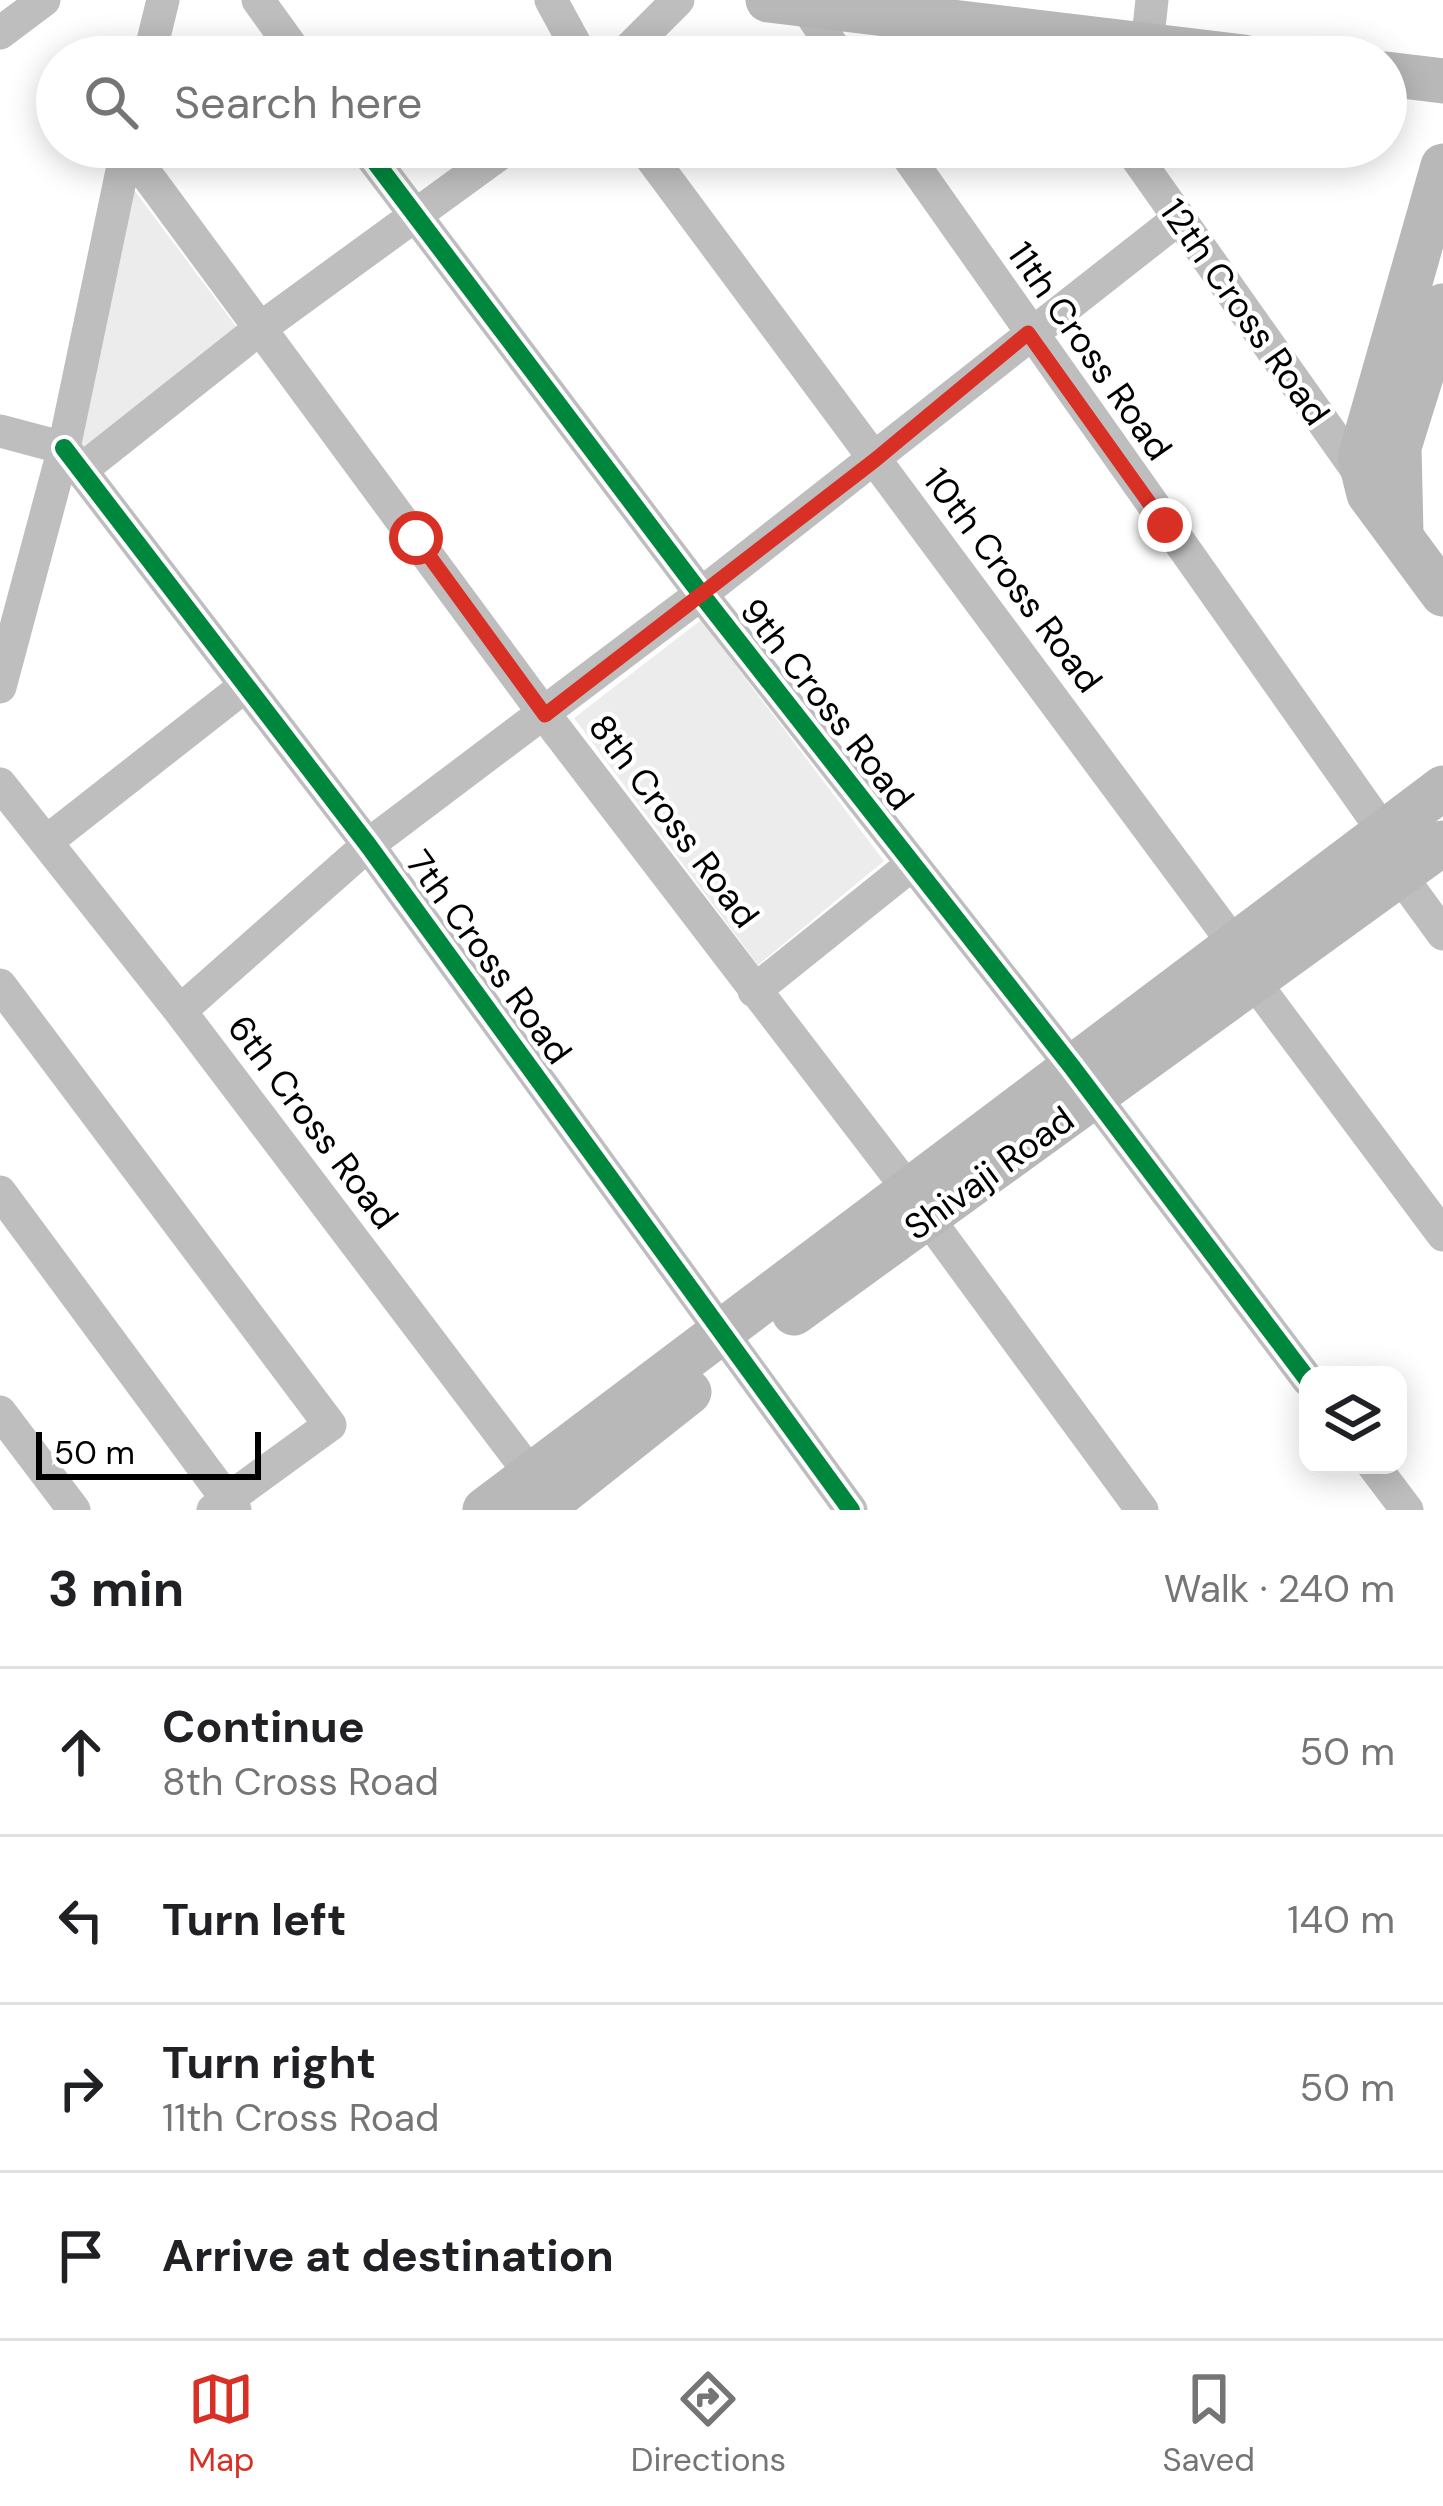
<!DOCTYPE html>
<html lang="en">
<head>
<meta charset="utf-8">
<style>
	:root { --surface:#fff; --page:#f2f2f2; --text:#202124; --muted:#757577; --line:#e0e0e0; --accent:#d93025 }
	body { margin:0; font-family:"DM Sans",sans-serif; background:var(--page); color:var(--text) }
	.controls { position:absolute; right:36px; bottom:36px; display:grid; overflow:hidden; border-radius:24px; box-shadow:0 6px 30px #0003 }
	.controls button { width:108px; height:108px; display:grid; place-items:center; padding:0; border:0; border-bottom:3px solid var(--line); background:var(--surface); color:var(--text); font:60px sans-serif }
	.scale { position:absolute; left:36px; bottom:30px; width:225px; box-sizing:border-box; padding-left:12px; border:6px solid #000; border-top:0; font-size:33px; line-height:42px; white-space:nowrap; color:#000; -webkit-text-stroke:9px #fff; paint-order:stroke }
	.stop { position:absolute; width:36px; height:36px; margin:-27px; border:9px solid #d93025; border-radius:50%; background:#fff }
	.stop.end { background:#d93025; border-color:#fff; box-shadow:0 3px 12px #0008 }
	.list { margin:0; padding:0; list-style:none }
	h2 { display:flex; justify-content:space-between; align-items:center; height:156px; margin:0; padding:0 48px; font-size:51px }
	h2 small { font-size:39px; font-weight:400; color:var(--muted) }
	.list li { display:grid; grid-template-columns:78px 1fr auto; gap:36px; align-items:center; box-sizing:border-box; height:168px; padding:0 48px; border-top:3px solid var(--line) }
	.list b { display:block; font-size:45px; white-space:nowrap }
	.list p { margin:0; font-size:39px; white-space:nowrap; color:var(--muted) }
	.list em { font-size:39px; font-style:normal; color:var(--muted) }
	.icon { flex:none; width:66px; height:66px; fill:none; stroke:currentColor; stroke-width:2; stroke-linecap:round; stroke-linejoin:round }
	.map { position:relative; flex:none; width:1443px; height:1510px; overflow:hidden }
	.search { position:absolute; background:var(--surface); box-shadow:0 6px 30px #0003; left:36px; right:36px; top:36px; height:132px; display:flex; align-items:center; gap:30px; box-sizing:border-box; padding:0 42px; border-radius:66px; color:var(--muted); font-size:45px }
	.sheet { height:828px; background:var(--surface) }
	nav { display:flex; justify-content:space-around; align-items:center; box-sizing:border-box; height:168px; border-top:3px solid var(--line); background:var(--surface); font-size:33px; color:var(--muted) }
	nav a { display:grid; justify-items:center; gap:6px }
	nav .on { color:var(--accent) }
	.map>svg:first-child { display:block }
	.green { fill:#ececec }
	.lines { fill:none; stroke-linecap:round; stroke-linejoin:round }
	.street { stroke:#bebebe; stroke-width:33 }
	.secondary { stroke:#b8b8b8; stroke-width:45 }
	.cycleway-casing { stroke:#fff; stroke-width:26 }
	.cycleway { stroke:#00873e; stroke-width:18 }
	.route { stroke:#d93025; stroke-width:15 }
	.labels { text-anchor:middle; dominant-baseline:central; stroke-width:9; stroke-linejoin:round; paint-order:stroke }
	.street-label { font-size:36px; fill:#000; stroke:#fff }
</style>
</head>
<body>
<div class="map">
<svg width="1443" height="1510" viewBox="0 0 1443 1510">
	<rect width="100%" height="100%" fill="#fff"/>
	<path class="green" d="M 134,190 L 241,333 L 79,453 Z
		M 701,620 L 884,861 L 758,965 L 574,718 Z"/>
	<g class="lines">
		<path class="street" d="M 258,0 L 299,57
			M 551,0 L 582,57
			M 804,4 L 840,57
			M 0,33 L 44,0
			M 1147,45 L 1152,0
			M 149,57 L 163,0
			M 621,57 L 678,0
			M 364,147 L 701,594 L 1072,1067 L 1308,1380
			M 643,147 L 1235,945
			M 901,147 L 1384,832
			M 1129,147 L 1362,477
			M 127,148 L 545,715 L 908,1189
			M 0,431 L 64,448
			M 64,448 L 368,845 L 851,1510
			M 80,471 L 262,327 L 509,147
			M 0,687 L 64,448 L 127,147
			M 0,784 L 180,1011 L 542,1489
			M 46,842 L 245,686
			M 1400,875 L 1443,934
			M 1252,979 L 1443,1235
			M 0,985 L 330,1425 L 213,1510
			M 754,991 L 910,866
			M 180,1011 L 368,845 L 701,594 L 1178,219
			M 0,1192 L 235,1510
			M 927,1217 L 1142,1510
			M 0,1412 L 74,1510
			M 1373,1465 L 1407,1510"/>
		<path class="secondary" d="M 768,0 L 1244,57
			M 1386,74 L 1443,81
			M 1443,166 L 1360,458 L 1369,494 L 1443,594
			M 1401,534 L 1399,447 L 1443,306
			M 794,1313 L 1443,843
			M 485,1510 L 1443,788
			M 540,1510 L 689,1392"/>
		<defs>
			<path id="cycleway" d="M 364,147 L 701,594 L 1072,1067 L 1308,1380
				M 64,448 L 368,845 L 851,1510"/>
		</defs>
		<use href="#cycleway" class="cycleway-casing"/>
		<use href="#cycleway" class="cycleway"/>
	</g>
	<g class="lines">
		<path class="route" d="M 416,538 L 545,715 L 875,460 L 1028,333 L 1165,525"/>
	</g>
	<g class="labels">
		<g class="street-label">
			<text transform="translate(1245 312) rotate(55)">12th Cross Road</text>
			<text transform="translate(1090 351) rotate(55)">11th Cross Road</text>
			<text transform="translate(1013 580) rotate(53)">10th Cross Road</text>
			<text transform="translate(827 704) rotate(52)">9th Cross Road</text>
			<text transform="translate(674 821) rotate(53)">8th Cross Road</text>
			<text transform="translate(489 957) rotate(54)">7th Cross Road</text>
			<text transform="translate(313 1122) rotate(53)">6th Cross Road</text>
			<text transform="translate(989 1173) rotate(-36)">Shivaji Road</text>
		</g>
	</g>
</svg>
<div class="controls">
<button><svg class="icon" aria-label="layers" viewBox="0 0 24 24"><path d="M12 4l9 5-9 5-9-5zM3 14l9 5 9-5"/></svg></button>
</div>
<div class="scale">50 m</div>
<div class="stop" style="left:416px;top:538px"></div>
<div class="stop end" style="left:1165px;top:525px"></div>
<div class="search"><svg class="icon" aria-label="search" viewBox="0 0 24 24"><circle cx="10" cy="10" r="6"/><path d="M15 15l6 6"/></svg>Search here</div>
</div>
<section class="sheet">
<h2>3 min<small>Walk · 240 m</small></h2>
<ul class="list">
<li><svg class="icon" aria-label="ahead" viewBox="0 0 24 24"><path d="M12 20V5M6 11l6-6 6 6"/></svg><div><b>Continue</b><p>8th Cross Road</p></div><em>50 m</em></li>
<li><svg class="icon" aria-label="left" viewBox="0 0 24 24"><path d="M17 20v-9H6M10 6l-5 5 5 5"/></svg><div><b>Turn left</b></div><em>140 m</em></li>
<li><svg class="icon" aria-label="right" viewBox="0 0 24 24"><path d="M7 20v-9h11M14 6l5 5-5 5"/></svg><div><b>Turn right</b><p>11th Cross Road</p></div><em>50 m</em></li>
<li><svg class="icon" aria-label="arrive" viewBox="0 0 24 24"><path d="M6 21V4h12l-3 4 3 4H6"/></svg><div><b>Arrive at destination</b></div></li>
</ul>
</section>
<nav>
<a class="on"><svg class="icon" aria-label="map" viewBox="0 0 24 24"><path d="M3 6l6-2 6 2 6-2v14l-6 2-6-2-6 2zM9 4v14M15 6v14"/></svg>Map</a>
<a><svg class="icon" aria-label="directions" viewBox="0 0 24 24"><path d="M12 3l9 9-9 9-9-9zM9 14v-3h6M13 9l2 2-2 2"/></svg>Directions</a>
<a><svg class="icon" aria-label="saved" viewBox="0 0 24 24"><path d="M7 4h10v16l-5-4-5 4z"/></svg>Saved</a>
</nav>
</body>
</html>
